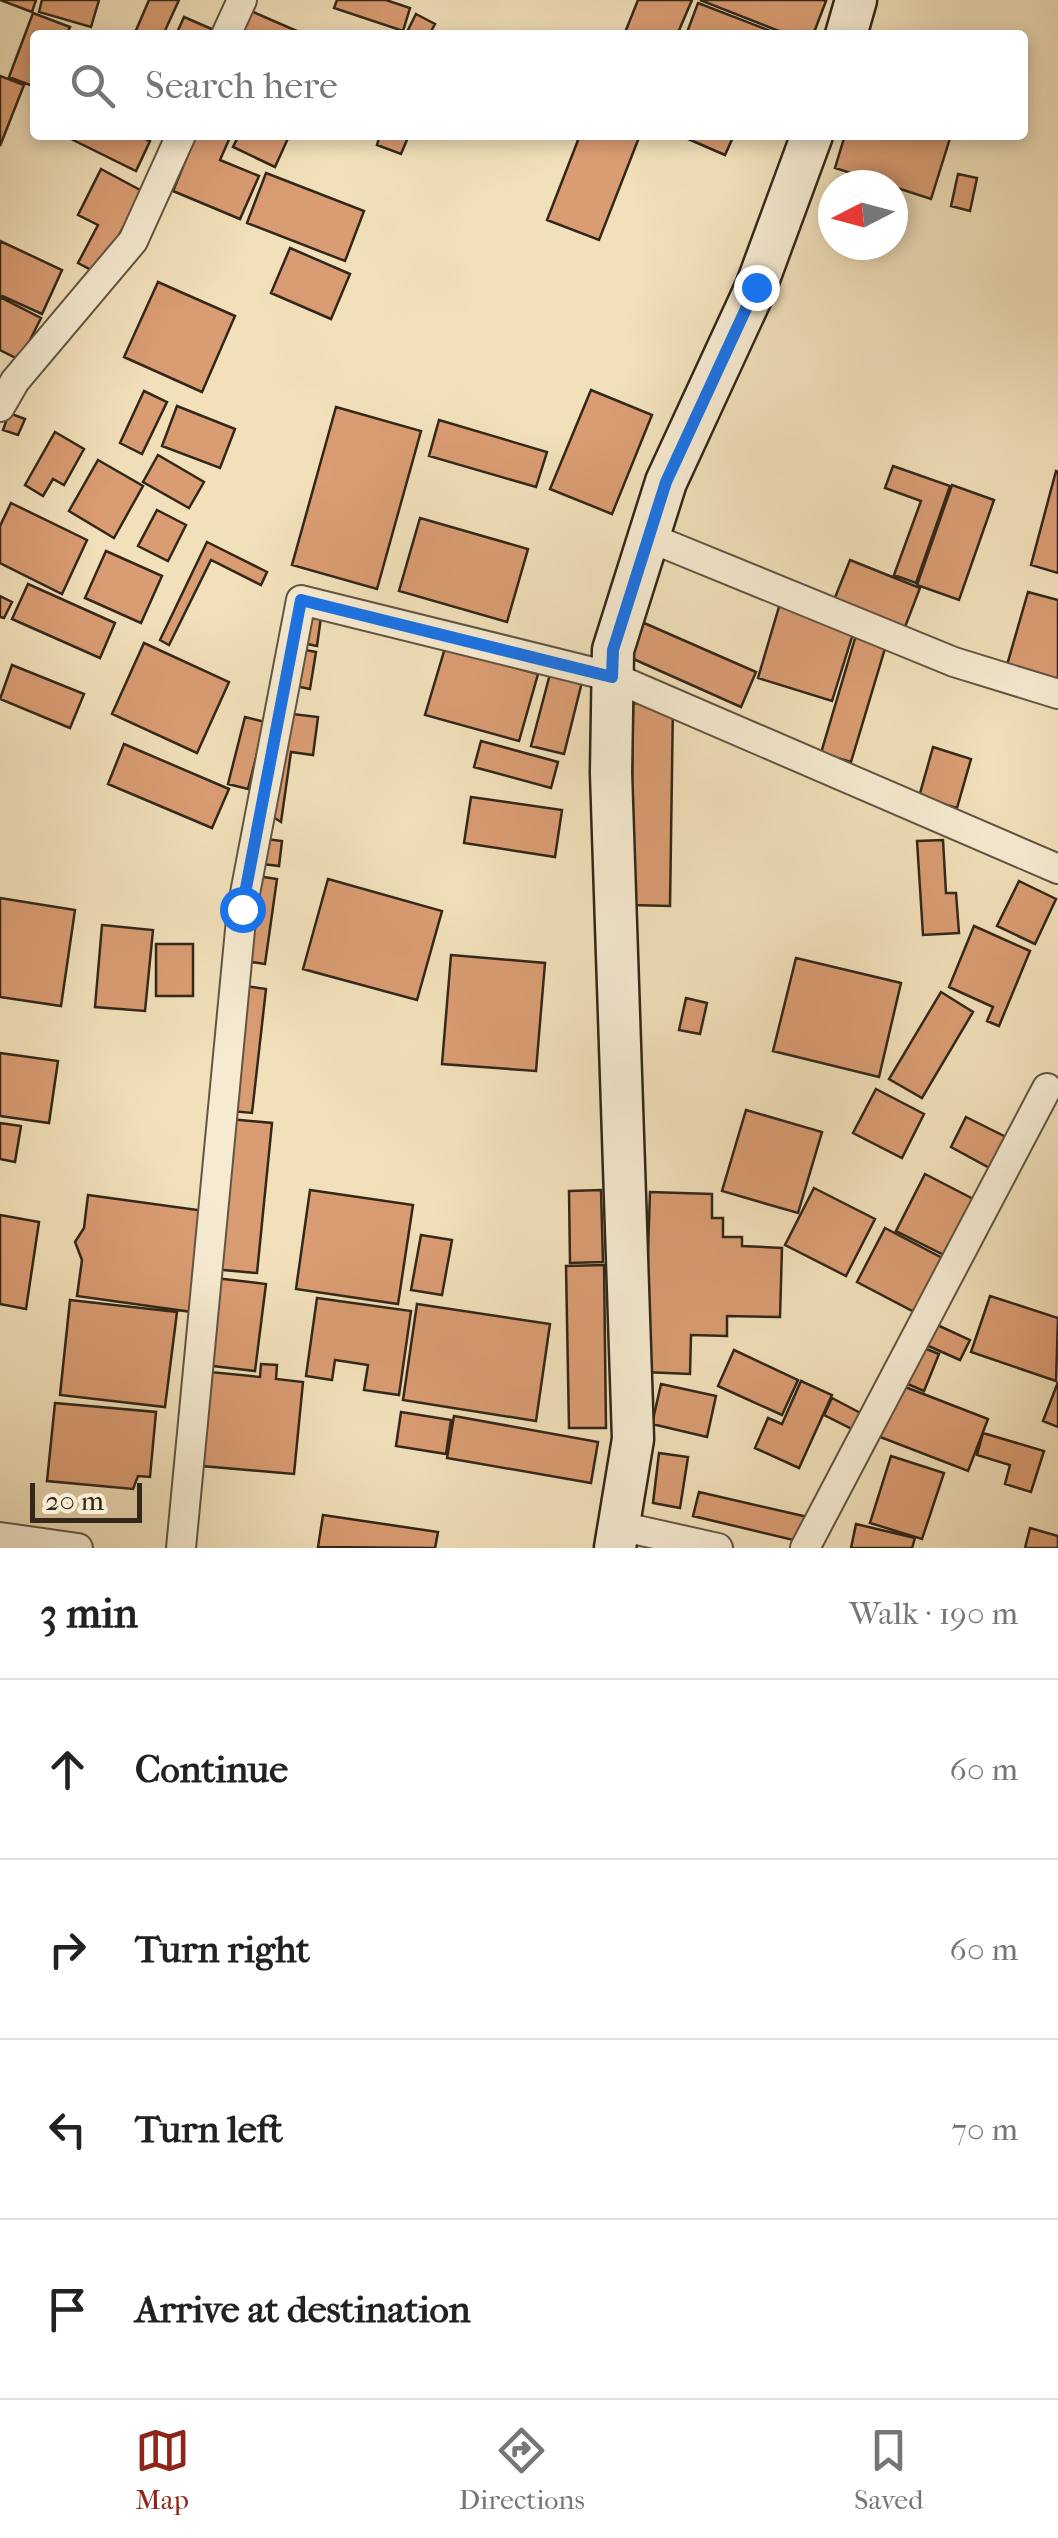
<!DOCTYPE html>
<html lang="en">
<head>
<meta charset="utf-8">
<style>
	:root { --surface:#fff; --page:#f2f2f2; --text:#222; --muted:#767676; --line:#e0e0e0; --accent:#8f2418 }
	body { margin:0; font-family:"IM FELL French Canon",serif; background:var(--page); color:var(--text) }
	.compass { position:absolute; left:818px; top:170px; width:90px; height:90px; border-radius:50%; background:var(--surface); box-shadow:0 5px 15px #0003; rotate:264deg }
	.scale { position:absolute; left:30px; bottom:25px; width:112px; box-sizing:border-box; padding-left:10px; border:5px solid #322719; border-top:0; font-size:28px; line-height:35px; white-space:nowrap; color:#322719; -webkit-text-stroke:8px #f6ebd2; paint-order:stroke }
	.stop { position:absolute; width:30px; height:30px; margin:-22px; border:8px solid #1a73e8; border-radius:50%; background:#fff }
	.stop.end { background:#1a73e8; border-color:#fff; box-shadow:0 2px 10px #0008 }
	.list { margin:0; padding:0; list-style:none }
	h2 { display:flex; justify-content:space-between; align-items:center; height:130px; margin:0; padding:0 40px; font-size:42px }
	h2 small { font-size:32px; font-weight:400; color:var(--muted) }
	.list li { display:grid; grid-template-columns:65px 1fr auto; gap:30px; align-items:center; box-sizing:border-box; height:180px; padding:0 40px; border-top:2px solid var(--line) }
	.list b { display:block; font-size:38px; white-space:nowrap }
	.list em { font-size:32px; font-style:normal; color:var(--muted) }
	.icon { flex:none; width:55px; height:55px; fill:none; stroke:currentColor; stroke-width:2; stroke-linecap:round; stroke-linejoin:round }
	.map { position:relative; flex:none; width:1058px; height:1548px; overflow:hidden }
	.search { position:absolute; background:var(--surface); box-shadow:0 5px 15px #0003; left:30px; right:30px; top:30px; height:110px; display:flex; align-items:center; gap:25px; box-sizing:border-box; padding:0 35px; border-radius:10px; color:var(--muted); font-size:38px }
	.sheet { height:850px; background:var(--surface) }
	nav { display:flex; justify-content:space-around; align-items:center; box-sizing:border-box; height:140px; border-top:2px solid var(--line); background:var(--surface); font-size:28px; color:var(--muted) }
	nav a { display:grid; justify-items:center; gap:5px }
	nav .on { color:var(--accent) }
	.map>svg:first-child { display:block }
	.building { fill:#da9c73; stroke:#322719; stroke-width:2.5 }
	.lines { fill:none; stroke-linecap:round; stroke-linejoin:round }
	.street-casing { stroke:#625541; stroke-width:32 }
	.secondary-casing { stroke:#322719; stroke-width:45 }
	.street { stroke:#f6ebd2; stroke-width:28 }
	.secondary { stroke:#f6ebd2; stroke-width:40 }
	.route { stroke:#1a73e8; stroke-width:12 }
</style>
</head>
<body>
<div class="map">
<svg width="1058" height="1548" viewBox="0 0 1058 1548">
	<rect width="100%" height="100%" fill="#f1e0ba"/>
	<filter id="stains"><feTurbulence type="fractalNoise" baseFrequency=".002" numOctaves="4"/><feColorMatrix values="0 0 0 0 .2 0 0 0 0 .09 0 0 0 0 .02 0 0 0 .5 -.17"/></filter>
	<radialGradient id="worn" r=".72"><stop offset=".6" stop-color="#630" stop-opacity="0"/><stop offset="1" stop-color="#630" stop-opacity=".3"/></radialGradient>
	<path class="building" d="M 0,0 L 36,0 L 32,12 Z
		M 42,0 L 99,0 L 91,27 L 39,12 Z
		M 149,0 L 179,0 L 163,35 L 134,35 Z
		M 337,0 L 386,0 L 410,8 L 403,31 L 334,8 Z
		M 638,0 L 692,0 L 677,35 L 624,35 Z
		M 700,0 L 823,0 L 826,1 L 813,35 L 789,35 Z
		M 698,3 L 773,32 L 772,35 L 686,35 Z
		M 251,11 L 306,35 L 241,35 Z
		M 33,13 L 70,27 L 66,35 L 35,35 L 35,87 L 9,77 Z
		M 416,14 L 435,24 L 429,35 L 407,32 Z
		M 184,17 L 214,30 L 212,35 L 176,35 Z
		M 0,76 L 24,85 L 0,146 Z
		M 137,135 L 150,141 L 136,171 L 65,136 Z
		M 196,135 L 231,135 L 220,160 L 259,176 L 240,219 L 173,191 Z
		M 239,135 L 286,135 L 289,136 L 275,167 L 233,147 Z
		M 380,135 L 409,135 L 401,154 L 377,145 Z
		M 580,135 L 640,135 L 599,240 L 547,220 Z
		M 679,135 L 734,135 L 725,155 Z
		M 845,135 L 951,135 L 931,199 L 835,168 Z
		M 101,169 L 142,191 L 99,274 L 78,263 L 98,225 L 78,215 Z
		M 266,173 L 364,211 L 345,261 L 247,223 Z
		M 958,174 L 977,178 L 970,211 L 951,206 Z
		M 0,241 L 62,270 L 42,314 L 0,295 Z
		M 290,248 L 350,274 L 331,319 L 271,293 Z
		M 158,282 L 235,316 L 202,392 L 124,357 Z
		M 0,297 L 41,318 L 20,360 L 0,350 Z
		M 591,390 L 652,415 L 612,514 L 550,489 Z
		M 144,391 L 167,402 L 142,454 L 120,443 Z
		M 177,406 L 235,429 L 220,468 L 162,446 Z
		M 336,407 L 421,431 L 377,589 L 292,565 Z
		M 9,413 L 25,419 L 18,435 L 3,430 Z
		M 439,420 L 547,452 L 536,487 L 429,456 Z
		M 55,432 L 84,449 L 64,485 L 53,479 L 43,496 L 25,485 Z
		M 158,455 L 204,482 L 189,508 L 143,482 Z
		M 98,460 L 143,486 L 114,538 L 69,511 Z
		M 893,466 L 950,486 L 916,583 L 894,575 L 921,501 L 885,488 Z
		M 1056,471 L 1058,472 L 1058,573 L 1031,565 Z
		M 952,485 L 994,500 L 959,600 L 917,585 Z
		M 11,503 L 87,540 L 62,594 L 0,563 L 0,526 Z
		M 157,510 L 186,525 L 168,561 L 138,546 Z
		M 420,518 L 528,549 L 507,622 L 399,591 Z
		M 207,542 L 267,572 L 261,585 L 211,560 L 169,645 L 160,640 Z
		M 106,551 L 162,576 L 141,623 L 85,598 Z
		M 850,560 L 920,588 L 905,627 L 834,600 Z
		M 28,584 L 115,623 L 100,658 L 12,619 Z
		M 1028,592 L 1058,600 L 1058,680 L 1007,665 Z
		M 0,596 L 12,602 L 4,618 L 0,617 Z
		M 781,600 L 856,624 L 832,701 L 758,678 Z
		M 307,615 L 321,617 L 317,646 L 302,643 Z
		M 635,619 L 756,672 L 741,707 L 620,653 Z
		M 856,635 L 886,645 L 851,762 L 821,753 Z
		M 144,643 L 229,682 L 197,753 L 112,714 Z
		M 445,648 L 538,674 L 519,741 L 425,715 Z
		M 300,649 L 316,652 L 310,689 L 295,686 Z
		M 12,665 L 84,694 L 70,728 L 0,699 Z
		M 550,674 L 582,682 L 564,754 L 531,746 Z
		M 633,703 L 673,704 L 670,906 L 631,905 Z
		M 284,713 L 318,717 L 313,755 L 291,752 L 281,822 L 270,815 Z
		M 245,717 L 265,722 L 248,789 L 228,784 Z
		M 481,741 L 558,762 L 551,788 L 474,767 Z
		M 124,744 L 229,789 L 212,828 L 108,784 Z
		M 933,747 L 971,759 L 957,808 L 919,797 Z
		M 471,797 L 562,810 L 555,857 L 464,843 Z
		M 266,839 L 282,841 L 279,866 L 262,864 Z
		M 943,840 L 946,893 L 956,893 L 959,933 L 923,935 L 917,841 Z
		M 257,876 L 277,879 L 265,964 L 245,961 Z
		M 328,879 L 442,911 L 417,1000 L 303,969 Z
		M 1019,881 L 1056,899 L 1035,944 L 997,926 Z
		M 0,898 L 75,910 L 61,1006 L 0,997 Z
		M 102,925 L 153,930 L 145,1011 L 95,1007 Z
		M 974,926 L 1030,951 L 999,1026 L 987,1021 L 993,1007 L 949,987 Z
		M 156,944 L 193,944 L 193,996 L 156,996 Z
		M 451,955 L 545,963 L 536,1071 L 442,1064 Z
		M 796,958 L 901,983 L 879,1077 L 773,1051 Z
		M 245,986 L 266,989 L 252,1113 L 231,1111 Z
		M 941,992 L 973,1012 L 922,1098 L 889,1079 Z
		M 686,998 L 707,1003 L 700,1034 L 679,1030 Z
		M 0,1053 L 58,1061 L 49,1123 L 0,1116 Z
		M 876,1089 L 924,1114 L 902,1158 L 853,1133 Z
		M 746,1110 L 822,1132 L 798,1213 L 722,1191 Z
		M 966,1117 L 1014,1141 L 997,1172 L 951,1147 Z
		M 229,1119 L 272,1123 L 257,1273 L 213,1269 Z
		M 0,1123 L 21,1126 L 15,1162 L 0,1159 Z
		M 925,1174 L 981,1203 L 952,1259 L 896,1231 Z
		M 814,1188 L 875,1219 L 846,1276 L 785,1245 Z
		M 310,1190 L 413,1205 L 398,1304 L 296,1289 Z
		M 601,1190 L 603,1262 L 570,1263 L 569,1191 Z
		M 650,1192 L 712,1194 L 712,1218 L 723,1218 L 723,1237 L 742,1237 L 742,1246 L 782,1248 L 780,1317 L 727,1316 L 727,1336 L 691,1335 L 690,1374 L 644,1372 Z
		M 88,1195 L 205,1211 L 192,1312 L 77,1296 L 82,1260 L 75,1242 L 84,1228 Z
		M 0,1215 L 39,1222 L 26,1309 L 0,1304 Z
		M 885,1228 L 950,1262 L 922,1316 L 857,1282 Z
		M 421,1235 L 452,1240 L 442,1295 L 411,1290 Z
		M 604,1265 L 606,1428 L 569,1428 L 566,1266 Z
		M 215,1278 L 266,1284 L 255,1371 L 204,1365 Z
		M 990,1296 L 1058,1318 L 1056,1381 L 971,1352 Z
		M 317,1298 L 411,1311 L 399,1395 L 364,1390 L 368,1365 L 335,1360 L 332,1380 L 306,1376 Z
		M 70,1300 L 177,1312 L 165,1407 L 60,1395 Z
		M 417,1304 L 550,1324 L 536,1421 L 403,1400 Z
		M 933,1323 L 970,1340 L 960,1360 L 924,1344 Z
		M 919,1346 L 939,1354 L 924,1391 L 903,1382 Z
		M 734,1350 L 798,1380 L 782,1415 L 718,1386 Z
		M 261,1364 L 277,1365 L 276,1379 L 303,1382 L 294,1474 L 202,1466 L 211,1372 L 260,1377 Z
		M 801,1381 L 832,1395 L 799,1468 L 755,1448 L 768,1418 L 782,1424 Z
		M 1058,1382 L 1058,1427 L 1043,1421 Z
		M 895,1383 L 988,1419 L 968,1471 L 875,1435 Z
		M 661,1384 L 716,1396 L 707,1437 L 652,1424 Z
		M 832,1398 L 868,1417 L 860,1433 L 824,1415 Z
		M 55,1403 L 156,1412 L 150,1477 L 138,1476 L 133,1489 L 47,1481 Z
		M 401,1412 L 451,1420 L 446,1454 L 396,1446 Z
		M 454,1416 L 598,1442 L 591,1483 L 447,1458 Z
		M 983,1433 L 1044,1451 L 1031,1492 L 1005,1484 L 1010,1465 L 977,1455 Z
		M 659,1453 L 688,1457 L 680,1508 L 653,1503 Z
		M 891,1456 L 944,1473 L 922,1539 L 870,1523 Z
		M 699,1492 L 812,1518 L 806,1543 L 693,1516 Z
		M 323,1515 L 438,1532 L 435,1548 L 318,1547 Z
		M 856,1524 L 915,1538 L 912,1548 L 851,1548 Z
		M 1030,1528 L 1058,1536 L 1058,1548 L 1025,1548 Z"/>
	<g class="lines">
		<defs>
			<path id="street" d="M 226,35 L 242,0
				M 0,407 L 15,381 L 133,241 L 181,135
				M 648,537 L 954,662 L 1058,694
				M 619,1526 L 718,1548
				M 0,1537 L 78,1548
				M 181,1548 L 242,909 L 301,600 L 613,677 L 1058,869
				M 805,1548 L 1047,1088"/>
			<path id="secondary" d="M 846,35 L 856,0
				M 615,1548 L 633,1439 L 611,773 L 613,650 L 666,482 L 756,287 L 812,135"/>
		</defs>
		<use href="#street" class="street-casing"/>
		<use href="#secondary" class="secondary-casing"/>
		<use href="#street" class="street"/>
		<use href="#secondary" class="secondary"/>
	</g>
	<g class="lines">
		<path class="route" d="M 242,909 L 301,600 L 612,677 L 613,650 L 666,482 L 756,287"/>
	</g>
	<rect width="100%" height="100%" filter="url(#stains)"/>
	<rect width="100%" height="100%" fill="url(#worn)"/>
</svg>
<svg class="compass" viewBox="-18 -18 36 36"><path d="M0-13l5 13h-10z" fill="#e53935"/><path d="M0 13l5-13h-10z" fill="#767676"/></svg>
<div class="scale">20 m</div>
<div class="stop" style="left:242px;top:909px"></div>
<div class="stop end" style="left:756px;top:287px"></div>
<div class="search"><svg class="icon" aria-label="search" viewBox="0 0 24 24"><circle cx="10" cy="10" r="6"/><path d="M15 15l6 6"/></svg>Search here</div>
</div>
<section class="sheet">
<h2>3 min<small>Walk · 190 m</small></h2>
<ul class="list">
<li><svg class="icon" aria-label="ahead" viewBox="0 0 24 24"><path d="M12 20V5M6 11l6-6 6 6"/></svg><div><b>Continue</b></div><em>60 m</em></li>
<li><svg class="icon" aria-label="right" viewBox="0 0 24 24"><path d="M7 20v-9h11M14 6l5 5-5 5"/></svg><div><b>Turn right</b></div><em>60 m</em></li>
<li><svg class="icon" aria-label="left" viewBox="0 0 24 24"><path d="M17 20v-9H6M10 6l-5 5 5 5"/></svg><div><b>Turn left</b></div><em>70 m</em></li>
<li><svg class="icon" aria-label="arrive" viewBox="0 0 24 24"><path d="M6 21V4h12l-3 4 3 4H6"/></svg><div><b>Arrive at destination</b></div></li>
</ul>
</section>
<nav>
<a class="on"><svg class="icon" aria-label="map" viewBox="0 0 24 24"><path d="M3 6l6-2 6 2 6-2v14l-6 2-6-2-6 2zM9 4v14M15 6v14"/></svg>Map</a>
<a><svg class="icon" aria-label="directions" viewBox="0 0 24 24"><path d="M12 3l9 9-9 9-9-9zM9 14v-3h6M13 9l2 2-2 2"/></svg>Directions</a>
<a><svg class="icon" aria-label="saved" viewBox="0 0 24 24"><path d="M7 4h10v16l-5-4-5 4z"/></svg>Saved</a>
</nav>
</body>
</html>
